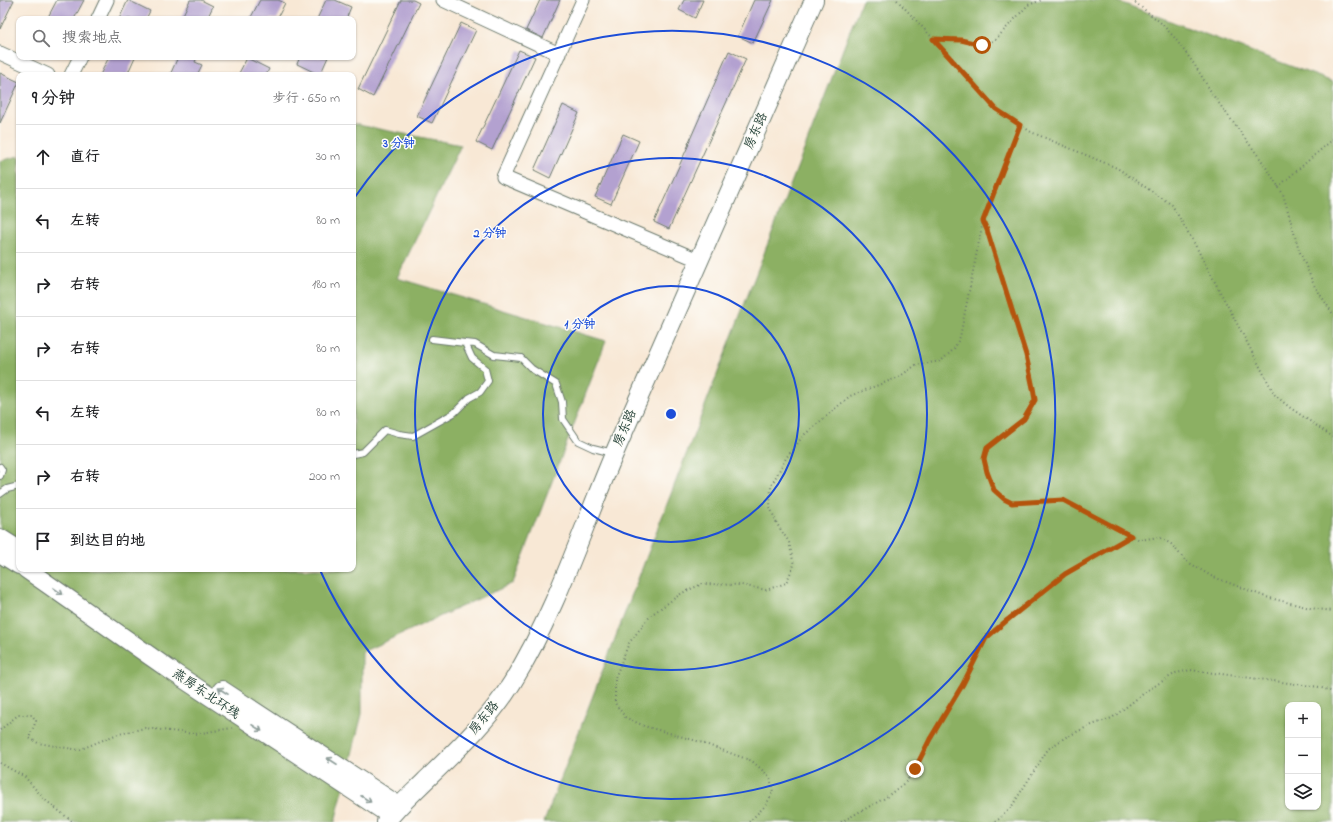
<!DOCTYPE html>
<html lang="zh">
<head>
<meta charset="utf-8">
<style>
	:root { --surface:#fff; --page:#f6f6f6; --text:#202124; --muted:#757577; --line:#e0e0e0 }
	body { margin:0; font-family:"Indie Flower","LXGW WenKai TC",sans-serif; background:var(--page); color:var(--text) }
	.controls { position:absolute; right:12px; bottom:12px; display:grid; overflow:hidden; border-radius:8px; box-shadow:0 1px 3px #0004 }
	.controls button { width:36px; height:36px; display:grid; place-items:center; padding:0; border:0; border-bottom:1px solid var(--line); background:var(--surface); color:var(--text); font:20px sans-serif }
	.stop { position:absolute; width:12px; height:12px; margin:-9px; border:3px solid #b45309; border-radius:50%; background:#fff }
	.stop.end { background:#b45309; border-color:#fff; box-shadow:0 1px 4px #0008 }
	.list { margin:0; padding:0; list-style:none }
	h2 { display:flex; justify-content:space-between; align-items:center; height:52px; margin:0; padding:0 16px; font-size:17px }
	h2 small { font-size:13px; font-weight:400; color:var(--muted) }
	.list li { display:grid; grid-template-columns:26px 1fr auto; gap:12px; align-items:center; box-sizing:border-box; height:64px; padding:0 16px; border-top:1px solid var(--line) }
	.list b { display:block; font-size:15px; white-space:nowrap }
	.list em { font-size:13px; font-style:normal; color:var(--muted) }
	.icon { flex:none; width:22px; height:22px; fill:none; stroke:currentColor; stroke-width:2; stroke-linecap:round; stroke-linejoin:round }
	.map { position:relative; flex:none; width:1333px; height:822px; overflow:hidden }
	.search { position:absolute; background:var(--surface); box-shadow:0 1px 3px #0004; left:16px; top:16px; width:340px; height:44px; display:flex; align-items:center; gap:10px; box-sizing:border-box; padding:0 14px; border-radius:8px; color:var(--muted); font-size:15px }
	.panel { position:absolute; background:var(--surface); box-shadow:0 1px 3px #0004; left:16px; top:72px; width:340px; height:500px; border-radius:8px }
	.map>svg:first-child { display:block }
	.forest { fill:#8cb064; stroke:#56764c; fill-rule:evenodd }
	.building { fill:#b3a1d0 }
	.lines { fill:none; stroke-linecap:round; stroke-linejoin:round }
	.lane-casing { stroke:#6b796c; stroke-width:8 }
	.street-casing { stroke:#6b796c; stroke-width:15 }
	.secondary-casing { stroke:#6b796c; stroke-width:20 }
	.path { stroke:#6b796c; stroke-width:2; stroke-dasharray:1 3; stroke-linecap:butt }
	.lane { stroke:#fff; stroke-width:6 }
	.street { stroke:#fff; stroke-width:13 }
	.secondary { stroke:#fff; stroke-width:18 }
	.oneway { stroke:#8f9e9a }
	.route { stroke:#b45309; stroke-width:5 }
	.ring { fill:none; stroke:#1d4ed8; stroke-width:2 }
	.labels { text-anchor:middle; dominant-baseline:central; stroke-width:3; stroke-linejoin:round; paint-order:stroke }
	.street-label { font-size:13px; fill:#1f3d34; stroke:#fdfcf7 }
	.centre { fill:#1d4ed8; stroke:#fdfcf7; stroke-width:2 }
	.ring-label { font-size:12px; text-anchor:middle; font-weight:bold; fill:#1d4ed8; stroke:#fdfcf7; stroke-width:3; stroke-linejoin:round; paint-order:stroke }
</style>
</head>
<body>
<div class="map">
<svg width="1333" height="822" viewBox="0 0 1333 822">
	<rect width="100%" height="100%" fill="#fdfcf7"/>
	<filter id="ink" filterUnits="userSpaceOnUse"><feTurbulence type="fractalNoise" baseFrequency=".025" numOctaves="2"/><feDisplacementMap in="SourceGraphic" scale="8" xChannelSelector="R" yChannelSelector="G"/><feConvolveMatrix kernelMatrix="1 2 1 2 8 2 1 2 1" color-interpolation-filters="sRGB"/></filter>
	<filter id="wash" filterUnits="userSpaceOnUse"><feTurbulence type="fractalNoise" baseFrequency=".012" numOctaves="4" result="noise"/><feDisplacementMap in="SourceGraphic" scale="16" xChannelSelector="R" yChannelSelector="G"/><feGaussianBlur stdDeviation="0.9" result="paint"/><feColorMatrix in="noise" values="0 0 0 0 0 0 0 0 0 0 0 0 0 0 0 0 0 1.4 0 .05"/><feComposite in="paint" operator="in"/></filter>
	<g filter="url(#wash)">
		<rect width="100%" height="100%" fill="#f8e8d5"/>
		<path class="forest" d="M 862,0 L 1114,0 L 1333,82 L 1333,822 L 544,822 ZM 1288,705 L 1318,705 L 1318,807 L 1288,807 Z
			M 353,124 L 461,145 L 397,278 L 606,341 L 513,583 L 362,652 L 362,714 L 335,822 L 0,822 L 0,161 L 19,156 L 19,569 L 353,569 Z"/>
		<g id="blocks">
			<path class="building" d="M 0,0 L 14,0 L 0,29 Z
				M 57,0 L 84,0 L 74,19 L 47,19 Z
				M 128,0 L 150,11 L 146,19 L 119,19 Z
				M 190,0 L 201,0 L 213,6 L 207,19 L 181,19 Z
				M 260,0 L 278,0 L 285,3 L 277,19 L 250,19 Z
				M 326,0 L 335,0 L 351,7 L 346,19 L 317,19 Z
				M 401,0 L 413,0 L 419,3 L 373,97 L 358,89 Z
				M 540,0 L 560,0 L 543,38 L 526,30 Z
				M 684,0 L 703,0 L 695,18 L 679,10 Z
				M 754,0 L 773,0 L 753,43 L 738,36 Z
				M 461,23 L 476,30 L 432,123 L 417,116 Z
				M 519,50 L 535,57 L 492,150 L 476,142 Z
				M 729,51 L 746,59 L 669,229 L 654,222 L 689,144 L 688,144 Z
				M 109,57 L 135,57 L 127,75 L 100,75 Z
				M 178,57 L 197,57 L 195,62 L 202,65 L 197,75 L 170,75 Z
				M 300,57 L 328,57 L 320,75 L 297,64 Z
				M 247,58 L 269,69 L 266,75 L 238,75 Z
				M 0,73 L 19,82 L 0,123 Z
				M 563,105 L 579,113 L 550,178 L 534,170 Z
				M 623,134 L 639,141 L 611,204 L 595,197 Z"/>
		</g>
	</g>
	<g filter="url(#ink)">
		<use href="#blocks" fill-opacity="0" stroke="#6b796c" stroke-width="1"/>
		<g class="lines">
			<defs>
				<path id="lane" d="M 465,343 L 475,344 L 494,355 L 521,358 L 532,369 L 556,384 L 562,402 L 563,419 L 578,441 L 593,448 L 613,453
					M 353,454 L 363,452 L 385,430 L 399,434 L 413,436 L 454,413 L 469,398 L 480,392 L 488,381 L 485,369 L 472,358 L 465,343 L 432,339
					M 0,467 L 2,470 L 0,476
					M 0,494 L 7,489 L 19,486"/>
				<path id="street" d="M 443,0 L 559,54
					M 583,0 L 503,177 L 698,260
					M 98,19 L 107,0
					M 0,53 L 48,75
					M 71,75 L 80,57"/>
				<path id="secondary" d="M 0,538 L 19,550
					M 0,553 L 19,565
					M 26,569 L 170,670 L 390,815
					M 222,690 L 399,806
					M 386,822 C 397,807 411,795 425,781 C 455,752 490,719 512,683 C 557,610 583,526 617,447 C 682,298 748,149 814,0"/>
			</defs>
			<use href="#lane" class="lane-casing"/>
			<use href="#street" class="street-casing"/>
			<use href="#secondary" class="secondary-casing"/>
			<path class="path" d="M 897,0 L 959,66 L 996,109 L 1031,132 L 1117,168 L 1172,205 L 1193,241 L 1275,395 L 1289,407 L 1333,437
				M 1132,0 L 1160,22 L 1174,37 L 1194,64 L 1215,98 L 1262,161 L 1283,194 L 1299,250 L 1314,285 L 1333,314
				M 933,39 L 961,40 L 982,45 L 995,40 L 1028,5 L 1042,0
				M 1020,125 L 983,221 L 987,230 L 1026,355 L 1033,388 L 1035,400 L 1025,419 L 987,448 L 984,459 L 987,472 L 994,490 L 1004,499 L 1013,503 L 1063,500 L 1140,540 L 1159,537 L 1171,544 L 1186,561 L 1211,576 L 1266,597 L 1310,608 L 1333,611
				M 1278,187 L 1333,139
				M 0,730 L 18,715 L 32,715 L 36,721 L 29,738 L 38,743 L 79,750 L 115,735 L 145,728 L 195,734 L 232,728
				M 0,763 L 25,777 L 44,799 L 73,822
				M 749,822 L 766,805 L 773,792 L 770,777 L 752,761 L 697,741 L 644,726 L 625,717 L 615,703 L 615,678 L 629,643 L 651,615 L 682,593 L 702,584 L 741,585 L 766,590 L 786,583 L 794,565 L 789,542 L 777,524 L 770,507 L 771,486 L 786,458 L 804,435 L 850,396 L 899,377 L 916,365 L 941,361 L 954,349 L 960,337 L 983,221
				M 841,822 L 885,798 L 907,781 L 963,684 L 986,639 L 1005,621 L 1065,574 L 1131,536
				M 995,822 L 999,819 L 1012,806 L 1048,749 L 1066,737 L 1089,726 L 1112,718 L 1148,690 L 1176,673 L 1191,670 L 1319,687 L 1333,692"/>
			<use href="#lane" class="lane"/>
			<use href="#street" class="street"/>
			<use href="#secondary" class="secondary"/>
		</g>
		<defs><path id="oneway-shaft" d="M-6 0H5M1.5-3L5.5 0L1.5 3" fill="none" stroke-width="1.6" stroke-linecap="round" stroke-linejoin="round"/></defs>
		<g class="oneway">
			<use href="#oneway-shaft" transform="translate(58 591) rotate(35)"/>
			<use href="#oneway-shaft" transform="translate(223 691) rotate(-147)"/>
			<use href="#oneway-shaft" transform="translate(257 728) rotate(33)"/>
			<use href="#oneway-shaft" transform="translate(332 761) rotate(-147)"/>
			<use href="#oneway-shaft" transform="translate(366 799) rotate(33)"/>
		</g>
	</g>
	<g class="lines" filter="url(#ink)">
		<path class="route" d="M 915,769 L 930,739 L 963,684 L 986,638 L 1005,622 L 1065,574 L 1131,536 L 1063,500 L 1012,503 L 1004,499 L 994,490 L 987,472 L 984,459 L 987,448 L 1024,419 L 1035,400 L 1033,388 L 1026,355 L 987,230 L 983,221 L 1020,125 L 996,109 L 933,39 L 961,40 L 982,45"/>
	</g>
	<g class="ring">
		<circle cx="671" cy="414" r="128"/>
		<circle cx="671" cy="414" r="256"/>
		<path d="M355 197A384 384 0 1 1 320 570"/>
	</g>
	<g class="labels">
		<g class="street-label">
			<text transform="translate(756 131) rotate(-66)">房东路</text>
			<text transform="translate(625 428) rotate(-67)">房东路</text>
			<text transform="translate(206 694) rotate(34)">燕房东北环线</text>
			<text transform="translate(484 718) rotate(-50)">房东路</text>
		</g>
	</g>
	<circle cx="671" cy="414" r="6" class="centre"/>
	<g class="ring-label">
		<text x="399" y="147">3 分钟</text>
		<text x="490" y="237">2 分钟</text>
		<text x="580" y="328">1 分钟</text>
	</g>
</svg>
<div class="controls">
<button>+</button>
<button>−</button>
<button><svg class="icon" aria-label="layers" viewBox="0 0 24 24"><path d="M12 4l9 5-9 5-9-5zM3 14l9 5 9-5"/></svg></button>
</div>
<div class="stop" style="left:982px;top:45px"></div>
<div class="stop end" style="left:915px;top:769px"></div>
<div class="search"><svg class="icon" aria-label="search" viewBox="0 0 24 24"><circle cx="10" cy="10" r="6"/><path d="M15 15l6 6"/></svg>搜索地点</div>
<section class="panel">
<h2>9 分钟<small>步行 · 650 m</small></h2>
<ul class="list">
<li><svg class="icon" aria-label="ahead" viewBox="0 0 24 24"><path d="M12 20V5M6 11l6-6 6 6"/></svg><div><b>直行</b></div><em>30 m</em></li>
<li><svg class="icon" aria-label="left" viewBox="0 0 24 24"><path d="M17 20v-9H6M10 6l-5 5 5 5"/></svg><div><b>左转</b></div><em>80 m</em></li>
<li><svg class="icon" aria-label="right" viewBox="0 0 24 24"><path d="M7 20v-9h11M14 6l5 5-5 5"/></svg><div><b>右转</b></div><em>180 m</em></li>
<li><svg class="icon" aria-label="right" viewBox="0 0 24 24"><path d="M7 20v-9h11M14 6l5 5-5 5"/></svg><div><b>右转</b></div><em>80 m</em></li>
<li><svg class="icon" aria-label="left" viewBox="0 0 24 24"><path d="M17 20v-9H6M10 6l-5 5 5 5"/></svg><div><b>左转</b></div><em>80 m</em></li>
<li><svg class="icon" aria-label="right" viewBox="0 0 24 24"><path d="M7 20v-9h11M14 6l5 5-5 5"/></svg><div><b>右转</b></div><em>200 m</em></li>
<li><svg class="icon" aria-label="arrive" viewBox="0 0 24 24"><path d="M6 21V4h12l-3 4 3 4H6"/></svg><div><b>到达目的地</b></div></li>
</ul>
</section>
</div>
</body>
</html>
